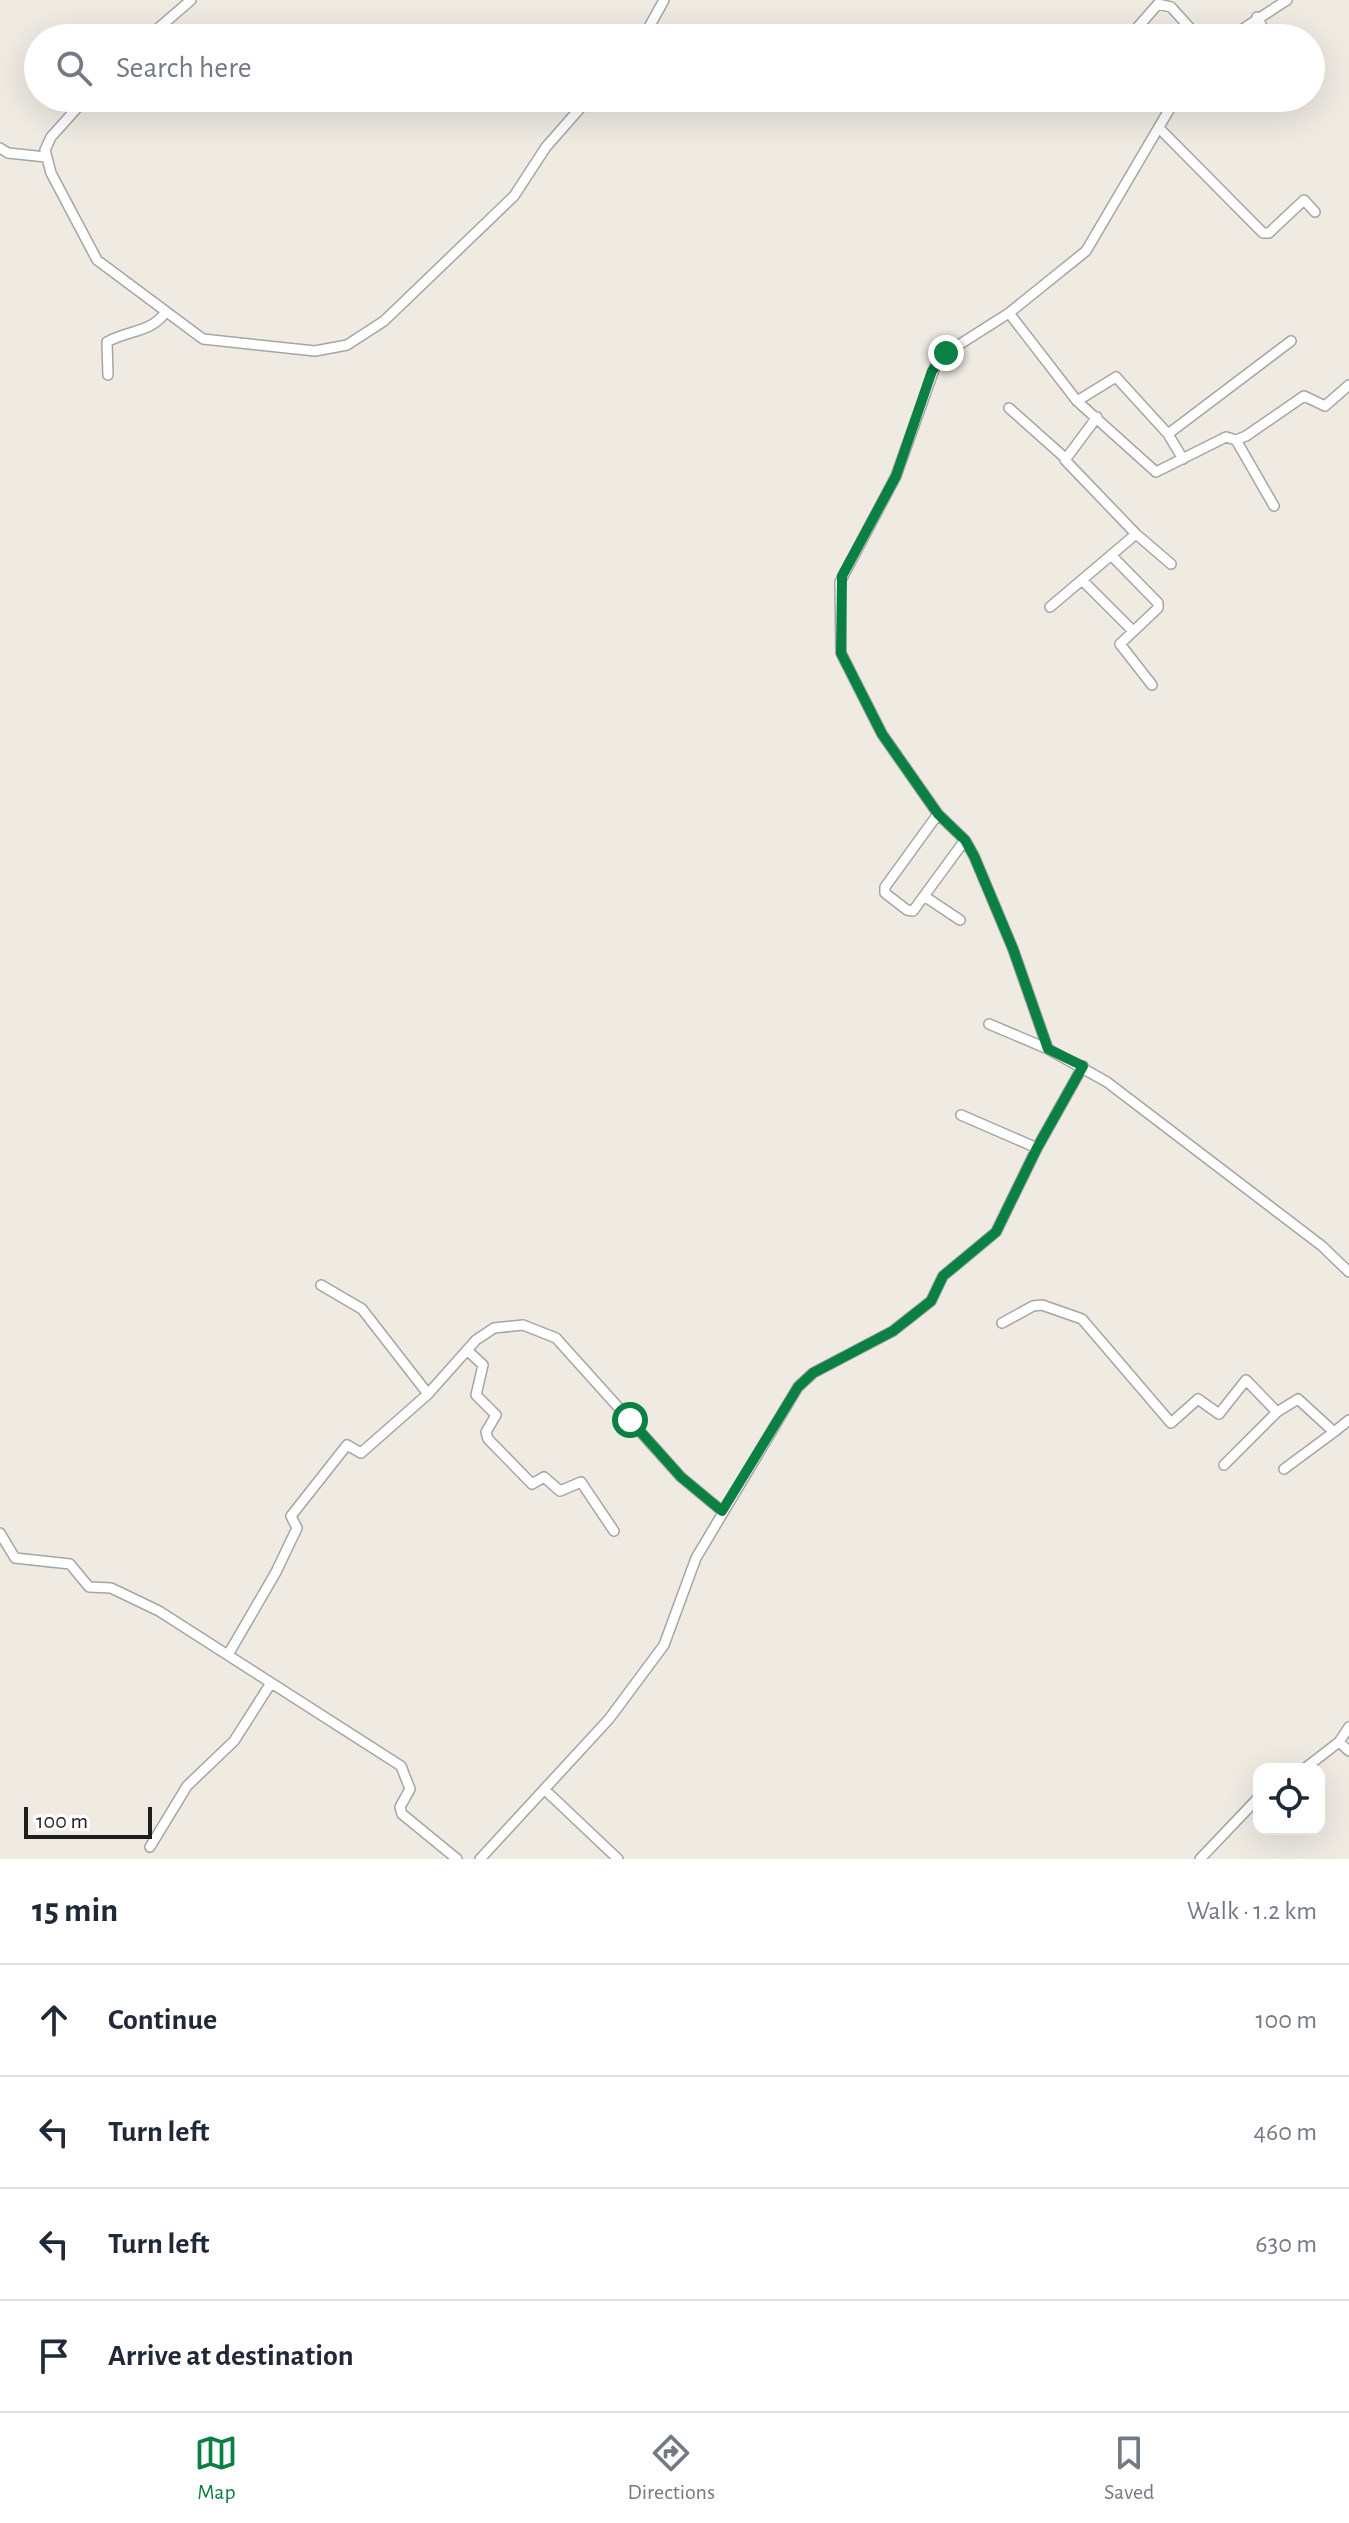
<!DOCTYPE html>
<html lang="en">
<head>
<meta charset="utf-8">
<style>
	:root { --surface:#fff; --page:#f2f2f3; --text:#1f2937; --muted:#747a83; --line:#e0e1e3; --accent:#0b8043 }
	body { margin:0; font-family:"Alegreya Sans",sans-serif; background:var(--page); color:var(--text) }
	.controls { position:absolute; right:24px; bottom:24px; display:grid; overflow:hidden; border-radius:16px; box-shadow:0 8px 32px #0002 }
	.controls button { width:72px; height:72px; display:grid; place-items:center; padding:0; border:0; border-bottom:2px solid var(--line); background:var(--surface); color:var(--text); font:40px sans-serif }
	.scale { position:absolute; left:24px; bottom:20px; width:128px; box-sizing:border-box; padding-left:8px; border:4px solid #1e1e1e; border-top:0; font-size:22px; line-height:28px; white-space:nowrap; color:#1e1e1e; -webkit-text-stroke:6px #fff; paint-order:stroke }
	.stop { position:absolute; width:24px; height:24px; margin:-18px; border:6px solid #0b8043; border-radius:50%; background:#fff }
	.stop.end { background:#0b8043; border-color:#fff; box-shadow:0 2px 8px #0008 }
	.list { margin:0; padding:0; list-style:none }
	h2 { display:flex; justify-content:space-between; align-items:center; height:104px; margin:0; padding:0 32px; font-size:34px }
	h2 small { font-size:26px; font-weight:400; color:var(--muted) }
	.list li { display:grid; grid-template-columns:52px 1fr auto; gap:24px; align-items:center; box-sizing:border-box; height:112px; padding:0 32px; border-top:2px solid var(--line) }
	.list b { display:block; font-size:30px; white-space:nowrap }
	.list em { font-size:26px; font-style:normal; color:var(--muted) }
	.icon { flex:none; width:44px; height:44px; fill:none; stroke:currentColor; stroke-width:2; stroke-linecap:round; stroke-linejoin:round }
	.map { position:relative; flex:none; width:1349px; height:1859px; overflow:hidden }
	.search { position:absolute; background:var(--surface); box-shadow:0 8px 32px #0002; left:24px; right:24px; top:24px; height:88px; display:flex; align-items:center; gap:20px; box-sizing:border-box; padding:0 28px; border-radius:44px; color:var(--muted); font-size:30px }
	.sheet { height:552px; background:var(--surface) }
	nav { display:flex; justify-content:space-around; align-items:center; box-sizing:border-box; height:112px; border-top:2px solid var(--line); background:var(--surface); font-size:22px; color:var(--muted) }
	nav a { display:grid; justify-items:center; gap:4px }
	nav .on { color:var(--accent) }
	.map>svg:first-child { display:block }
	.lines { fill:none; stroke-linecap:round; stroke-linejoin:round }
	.minor-casing { stroke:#a5a5a5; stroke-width:12 }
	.minor { stroke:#fff; stroke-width:9 }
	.route { stroke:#0b8043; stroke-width:10 }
</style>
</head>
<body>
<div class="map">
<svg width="1349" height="1859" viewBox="0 0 1349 1859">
	<rect width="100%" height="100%" fill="#efebe3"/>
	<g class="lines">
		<defs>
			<path id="minor" d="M 1257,17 L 1268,38
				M 1130,36 L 1158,4 L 1171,7 L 1199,38
				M 147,38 L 191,0
				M 643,38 L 664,0
				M 1229,38 L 1287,0
				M 86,98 L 51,137 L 45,150 L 51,173 L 97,260 L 203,339 L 315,351 L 347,345 L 384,321 L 514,196 L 546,147 L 589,98
				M 1176,98 L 1086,251 L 1009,313 L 946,353 L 936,364 L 896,476 L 840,582 L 841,653 L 882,734 L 938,814 L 965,840 L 974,856 L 1013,949 L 1048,1049 L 1107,1082 L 1322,1246 L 1349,1272
				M 1159,128 L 1263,233 L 1269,233 L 1304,200 L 1315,212
				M 0,148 L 8,153 L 46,157
				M 1009,313 L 1077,401 L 1156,472 L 1226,437 L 1236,440 L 1246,436 L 1304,396 L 1325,406 L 1349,385
				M 108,375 L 107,342 C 128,330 150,333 165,313
				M 1077,401 L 1116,377 L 1168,434 L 1183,459
				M 1009,408 L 1064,457
				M 1097,417 L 1065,460 L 1136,534 L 1171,564
				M 1168,434 L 1291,341
				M 1236,440 L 1274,506
				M 1111,555 L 1158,603 L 1158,608 L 1120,644 L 1152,685
				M 1082,580 L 1133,631
				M 1050,607 L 1136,534
				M 938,814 L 885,887 L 885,893 L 907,910 L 913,911 L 965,840
				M 924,896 L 960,920
				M 989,1024 L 1048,1049
				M 961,1115 L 1037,1148
				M 321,1285 L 362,1309 L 428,1394 L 476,1340 L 494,1328 L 523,1325 L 556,1338 L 681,1477 L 722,1511
				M 1002,1323 L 1033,1306 L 1042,1305 L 1082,1319 L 1171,1423 L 1198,1399 L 1219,1414 L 1246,1380 L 1277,1412 L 1298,1399 L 1334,1432 L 1349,1420
				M 468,1351 L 483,1365 L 476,1395 L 496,1415 L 486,1432 L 488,1439 L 532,1484 L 544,1477 L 560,1491 L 581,1482 L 614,1531
				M 1224,1465 L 1277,1412
				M 1284,1469 L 1334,1432
				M 0,1533 L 15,1558 L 70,1564 L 89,1587 L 111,1588 L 159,1611 L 401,1766 L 410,1789 L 400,1807 L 402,1814 L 457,1859
				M 229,1653 L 276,1572 L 297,1528 L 291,1516 L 347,1445 L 361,1453 L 428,1394
				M 1339,1742 L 1349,1751
				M 1304,1769 L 1339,1742 L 1349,1727
				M 544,1789 L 618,1859
				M 150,1847 L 187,1786 L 234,1741 L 271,1683
				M 480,1859 L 609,1719 L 664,1645 L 696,1558 L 798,1387 L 813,1373 L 893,1331 L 931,1301 L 943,1276 L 996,1232 L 1037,1148 L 1083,1066
				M 1200,1859 L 1259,1797"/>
		</defs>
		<use href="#minor" class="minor-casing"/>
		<use href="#minor" class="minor"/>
	</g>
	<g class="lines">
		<path class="route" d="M 630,1420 L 681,1477 L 722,1511 L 798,1387 L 813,1373 L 893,1331 L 931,1301 L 943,1276 L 996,1232 L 1037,1148 L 1083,1066 L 1048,1049 L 1013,949 L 974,856 L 965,840 L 938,814 L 882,734 L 841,653 L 842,576 L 896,476 L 932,371 L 946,353"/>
	</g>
</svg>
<div class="controls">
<button><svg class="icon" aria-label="locate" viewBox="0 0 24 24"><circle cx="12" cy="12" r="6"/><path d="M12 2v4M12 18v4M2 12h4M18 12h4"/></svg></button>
</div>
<div class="scale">100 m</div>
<div class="stop" style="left:630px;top:1420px"></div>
<div class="stop end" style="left:946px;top:353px"></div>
<div class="search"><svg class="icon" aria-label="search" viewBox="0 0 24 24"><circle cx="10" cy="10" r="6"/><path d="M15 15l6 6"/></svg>Search here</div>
</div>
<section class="sheet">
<h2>15 min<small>Walk · 1.2 km</small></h2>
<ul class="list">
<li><svg class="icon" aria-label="ahead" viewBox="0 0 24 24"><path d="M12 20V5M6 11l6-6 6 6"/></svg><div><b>Continue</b></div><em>100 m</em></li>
<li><svg class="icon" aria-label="left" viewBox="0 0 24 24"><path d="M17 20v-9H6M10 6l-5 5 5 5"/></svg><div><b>Turn left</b></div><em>460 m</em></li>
<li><svg class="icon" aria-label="left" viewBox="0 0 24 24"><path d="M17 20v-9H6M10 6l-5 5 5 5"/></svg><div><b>Turn left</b></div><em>630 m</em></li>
<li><svg class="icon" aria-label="arrive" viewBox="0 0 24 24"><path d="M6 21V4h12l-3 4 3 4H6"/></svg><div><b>Arrive at destination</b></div></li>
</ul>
</section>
<nav>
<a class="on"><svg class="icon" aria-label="map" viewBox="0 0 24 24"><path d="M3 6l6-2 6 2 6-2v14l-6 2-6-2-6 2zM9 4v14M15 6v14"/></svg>Map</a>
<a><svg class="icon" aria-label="directions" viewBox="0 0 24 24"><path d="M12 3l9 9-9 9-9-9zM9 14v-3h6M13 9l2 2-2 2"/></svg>Directions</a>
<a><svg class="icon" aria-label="saved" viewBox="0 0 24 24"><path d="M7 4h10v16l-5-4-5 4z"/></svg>Saved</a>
</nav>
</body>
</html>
